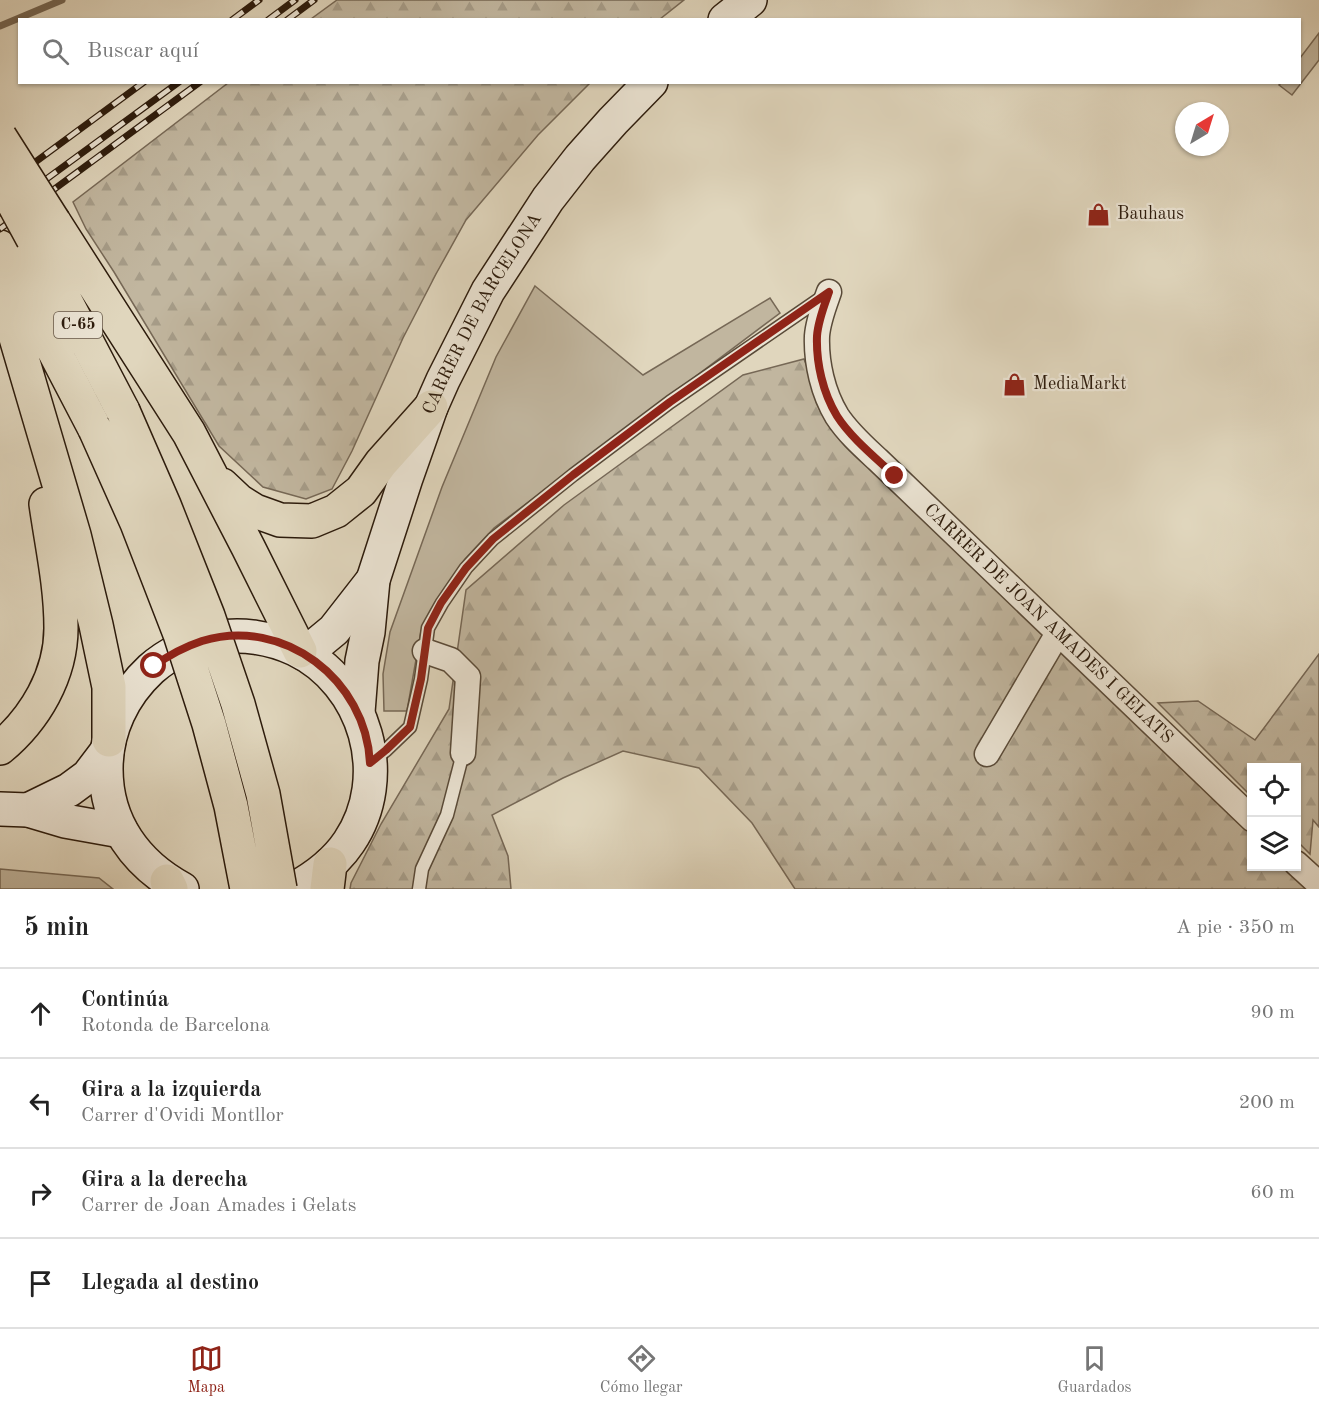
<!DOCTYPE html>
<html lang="es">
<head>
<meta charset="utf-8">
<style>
	:root { --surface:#fff; --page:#f2f2f2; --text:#222; --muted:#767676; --line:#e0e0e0; --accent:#8f2418 }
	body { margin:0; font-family:"Old Standard TT",serif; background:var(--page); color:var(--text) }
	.controls { position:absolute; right:18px; bottom:18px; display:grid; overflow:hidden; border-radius:0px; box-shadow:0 2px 4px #0004 }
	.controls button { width:54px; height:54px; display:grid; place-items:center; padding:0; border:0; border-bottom:2px solid var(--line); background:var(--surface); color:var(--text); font:30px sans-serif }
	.compass { position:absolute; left:1175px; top:102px; width:54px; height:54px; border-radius:50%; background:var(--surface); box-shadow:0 2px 4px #0004; rotate:38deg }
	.stop { position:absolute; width:18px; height:18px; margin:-14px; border:4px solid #8f2418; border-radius:50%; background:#fff }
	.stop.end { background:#8f2418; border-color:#fff; box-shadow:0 2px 6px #0008 }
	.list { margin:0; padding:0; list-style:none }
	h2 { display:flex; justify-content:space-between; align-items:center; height:78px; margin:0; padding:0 24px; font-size:26px }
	h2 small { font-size:20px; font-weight:400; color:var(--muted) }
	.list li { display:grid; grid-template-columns:39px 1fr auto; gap:18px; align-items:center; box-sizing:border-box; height:90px; padding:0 24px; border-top:2px solid var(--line) }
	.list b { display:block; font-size:22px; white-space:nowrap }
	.list p { margin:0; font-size:20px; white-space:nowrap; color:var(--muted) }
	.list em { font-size:20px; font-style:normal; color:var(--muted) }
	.icon { flex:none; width:33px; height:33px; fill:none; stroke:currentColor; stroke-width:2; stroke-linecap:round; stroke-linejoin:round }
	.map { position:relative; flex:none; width:1319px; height:889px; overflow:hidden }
	.search { position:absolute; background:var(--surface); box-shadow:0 2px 4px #0004; left:18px; right:18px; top:18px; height:66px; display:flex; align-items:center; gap:15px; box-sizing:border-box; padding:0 21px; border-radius:0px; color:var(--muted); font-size:22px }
	.sheet { height:438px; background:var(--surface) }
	nav { display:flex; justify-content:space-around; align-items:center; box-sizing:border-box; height:84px; border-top:2px solid var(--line); background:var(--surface); font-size:16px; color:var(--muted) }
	nav a { display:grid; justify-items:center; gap:3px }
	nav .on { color:var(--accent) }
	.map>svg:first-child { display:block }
	.green { fill:#c1b69f; stroke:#766856; stroke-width:1.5 }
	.forest { fill:url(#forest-firs); stroke:#766856; stroke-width:1.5 }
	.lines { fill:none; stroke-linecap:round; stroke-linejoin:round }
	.stream { stroke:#736552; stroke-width:7 }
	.lane-casing { stroke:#594a38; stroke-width:15 }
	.street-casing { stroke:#594a38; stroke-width:27 }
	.secondary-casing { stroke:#2c1b0c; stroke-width:36 }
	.highway-casing { stroke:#2c1b0c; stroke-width:36 }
	.lane { stroke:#ebe4d4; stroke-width:12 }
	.street { stroke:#ebe4d4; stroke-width:24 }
	.secondary { stroke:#ebe4d4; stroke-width:33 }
	.highway { stroke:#e0d6bd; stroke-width:33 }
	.rail-casing { stroke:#2c1b0c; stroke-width:7 }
	.rail { stroke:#ebe4d4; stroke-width:4.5; stroke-dasharray:14; stroke-linecap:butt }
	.highway-bridge-casing { stroke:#2c1b0c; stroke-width:36; stroke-linecap:butt }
	.highway-bridge { stroke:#e0d6bd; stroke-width:33 }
	.route { stroke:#8f2418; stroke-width:8 }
	.labels { text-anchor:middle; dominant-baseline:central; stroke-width:4.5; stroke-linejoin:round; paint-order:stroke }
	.shield { fill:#ebe4d4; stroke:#655748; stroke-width:1.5 }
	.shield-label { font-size:16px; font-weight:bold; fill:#2c1b0c }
	.poi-label { font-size:18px; fill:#2c1b0c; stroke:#ebe4d4; text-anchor:start }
	.street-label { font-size:18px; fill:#2c1b0c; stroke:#ebe4d4 }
</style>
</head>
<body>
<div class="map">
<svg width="1319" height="889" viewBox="0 0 1319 889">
	<defs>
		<pattern id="forest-firs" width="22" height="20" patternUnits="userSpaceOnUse" patternTransform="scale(1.5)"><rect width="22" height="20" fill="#c1b69f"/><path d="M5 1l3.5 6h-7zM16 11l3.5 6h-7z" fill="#a69c88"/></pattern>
	</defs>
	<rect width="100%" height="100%" fill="#e0d6bd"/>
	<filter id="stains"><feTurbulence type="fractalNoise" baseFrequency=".00333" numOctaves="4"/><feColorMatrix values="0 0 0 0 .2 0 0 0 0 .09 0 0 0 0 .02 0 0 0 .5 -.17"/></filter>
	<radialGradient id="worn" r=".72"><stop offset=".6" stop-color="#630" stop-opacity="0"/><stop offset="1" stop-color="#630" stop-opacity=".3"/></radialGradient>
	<path class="green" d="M 1319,33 L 1319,60 L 1292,95 L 1279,85 L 1281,83 L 1300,82 L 1300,58 Z
		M 535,286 L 643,375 L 770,298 L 780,313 L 494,528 L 465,559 L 432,608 L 421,631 L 407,711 L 384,711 L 383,674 L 390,632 L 442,487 L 496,357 Z
		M 0,869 L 99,878 L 113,889 L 0,889 Z"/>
	<path class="forest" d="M 337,0 L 684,0 L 660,19 L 311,19 Z
		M 228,83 L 590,83 L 538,135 L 466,220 L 436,274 L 403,338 L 352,451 L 332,489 L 306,499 L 263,487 L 219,446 L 114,272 L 86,229 L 73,202 Z
		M 804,359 L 827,420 L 1043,635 L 1213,794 L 1251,832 L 1252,866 L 1286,867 L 1309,889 L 795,889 L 752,823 L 699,768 L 623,751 L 563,778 L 492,815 L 508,856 L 511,889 L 350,889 L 351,883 L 381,824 L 449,709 L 466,590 L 564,505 L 743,375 Z
		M 1319,654 L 1319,827 L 1313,820 L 1310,854 L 1297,841 L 1296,768 L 1252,768 L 1251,796 L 1158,703 L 1198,701 L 1255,740 Z"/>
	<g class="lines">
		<path class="stream" d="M 0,26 L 62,0"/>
		<defs>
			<path id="lane" d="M 372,761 L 386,750 L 410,727 L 421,679 L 428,628 L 442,603 L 466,568 L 493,539 L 573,475 L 670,402 L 824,296
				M 419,889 L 422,869 L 447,815 L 463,753"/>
			<g id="street">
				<path id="s1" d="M 829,292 C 824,306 818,321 817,336 C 816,363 823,393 837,416 C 848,433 864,447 878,460 L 1252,819"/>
				<path d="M 425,651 L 451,660 L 468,677 L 463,753"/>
				<path d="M 987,754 L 1058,633"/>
				<path d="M 1296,863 L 1319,884"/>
			</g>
			<g id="secondary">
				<path d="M 725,20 L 750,0"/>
				<path d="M 305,654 L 334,630 L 373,580"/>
				<path id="s2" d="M 358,712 L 362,661 L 368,632 L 373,580 L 406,478 L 431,407 L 443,380 L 488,291 L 548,199 L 580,158 L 613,121 L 651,82"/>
				<path d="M 0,809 L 28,810 L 65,821 L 121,831"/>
				<path d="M 28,810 L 69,790 L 88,776 L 107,751"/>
				<path d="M 182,889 C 136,864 106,823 106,769 C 106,730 123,695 151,669 C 169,653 192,643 216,638 C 242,633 271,638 295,649 C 366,683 393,777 349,842 C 335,863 316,877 294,889"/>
			</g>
			<path id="highway" d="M 54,222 L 189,433 L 248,547 L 300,651
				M 33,239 L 123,411
				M 0,247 L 95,429
				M 0,299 L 14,331 L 74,535 L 96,625 L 109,687 L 109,740
				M 222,485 L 239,501 L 255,511 L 280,520 L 312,521 L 336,511 L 361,491 L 381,463 L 431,407
				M 0,748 C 35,719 61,675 61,628 C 61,586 52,546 46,504
				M 167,881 L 171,889
				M 327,889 L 330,864"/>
		</defs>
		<use href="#lane" class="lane-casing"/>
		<use href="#street" class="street-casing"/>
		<use href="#secondary" class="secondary-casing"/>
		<use href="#highway" class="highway-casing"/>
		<use href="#lane" class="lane"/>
		<use href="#street" class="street"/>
		<use href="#secondary" class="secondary"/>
		<use href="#highway" class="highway"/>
		<defs>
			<path id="rail" d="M 232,20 L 259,0
				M 268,20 L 295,0
				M 287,20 L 314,0
				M 0,188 L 144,82
				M 0,213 L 179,82
				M 0,229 L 200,82"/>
		</defs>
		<use href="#rail" class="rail-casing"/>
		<use href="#rail" class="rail"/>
		<defs>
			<path id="highway-bridge" d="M 0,137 L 54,222
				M 0,178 L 33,239
				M 123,411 L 164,505 L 208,616 L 238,704 L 263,794 L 280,889
				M 95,429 L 137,523 L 180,634 L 209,724 L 231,806 L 247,889"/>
		</defs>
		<use href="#highway-bridge" class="highway-bridge-casing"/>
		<use href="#highway-bridge" class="highway-bridge"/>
	</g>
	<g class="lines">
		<path class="route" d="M 154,666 C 169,655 184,647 202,641 C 284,616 366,680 370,763 L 386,750 L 410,727 L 421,679 L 428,628 L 441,603 L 466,568 L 493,539 L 573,475 L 670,402 L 829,292 C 824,306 818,321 817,336 C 816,363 823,393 837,416 C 851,438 876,458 895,476"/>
	</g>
	<defs>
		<symbol id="shop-bare" viewBox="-9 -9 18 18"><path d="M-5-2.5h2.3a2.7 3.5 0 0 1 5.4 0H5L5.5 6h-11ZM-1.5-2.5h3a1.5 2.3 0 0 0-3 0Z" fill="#8f2418" stroke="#ebe4d4" stroke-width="2.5" paint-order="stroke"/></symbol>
	</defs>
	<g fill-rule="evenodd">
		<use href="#shop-bare" x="1082" y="198" width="33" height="33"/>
		<use href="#shop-bare" x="998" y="368" width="33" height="33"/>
	</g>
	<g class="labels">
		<rect class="shield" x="54" y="312" width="48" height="26" rx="4.5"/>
		<g class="shield-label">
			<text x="78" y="325">C-65</text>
		</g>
		<g class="poi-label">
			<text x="1117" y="214">Bauhaus</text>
			<text x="1033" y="384">MediaMarkt</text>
		</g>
		<g class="street-label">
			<text stroke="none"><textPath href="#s2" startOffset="422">CARRER DE BARCELONA</textPath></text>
			<text stroke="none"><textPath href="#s1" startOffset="426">CARRER DE JOAN AMADES I GELATS</textPath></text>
		</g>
	</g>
	<rect width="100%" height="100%" filter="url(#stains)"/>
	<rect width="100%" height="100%" fill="url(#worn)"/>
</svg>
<div class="controls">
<button><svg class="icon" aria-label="locate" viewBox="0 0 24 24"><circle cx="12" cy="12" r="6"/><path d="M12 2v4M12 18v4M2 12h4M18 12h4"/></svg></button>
<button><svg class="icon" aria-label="layers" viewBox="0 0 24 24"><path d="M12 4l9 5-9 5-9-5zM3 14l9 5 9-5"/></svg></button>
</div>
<svg class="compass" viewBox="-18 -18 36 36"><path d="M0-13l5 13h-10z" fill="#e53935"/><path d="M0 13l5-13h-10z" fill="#767676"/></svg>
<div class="stop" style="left:154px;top:666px"></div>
<div class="stop end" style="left:895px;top:476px"></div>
<div class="search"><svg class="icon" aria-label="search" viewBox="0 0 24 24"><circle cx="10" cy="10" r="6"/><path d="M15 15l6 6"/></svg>Buscar aquí</div>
</div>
<section class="sheet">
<h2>5 min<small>A pie · 350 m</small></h2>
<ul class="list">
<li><svg class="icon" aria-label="ahead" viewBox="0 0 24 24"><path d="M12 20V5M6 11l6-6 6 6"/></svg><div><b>Continúa</b><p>Rotonda de Barcelona</p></div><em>90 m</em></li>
<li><svg class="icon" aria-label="left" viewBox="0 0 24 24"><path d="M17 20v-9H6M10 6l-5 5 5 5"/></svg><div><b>Gira a la izquierda</b><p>Carrer d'Ovidi Montllor</p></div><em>200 m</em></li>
<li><svg class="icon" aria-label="right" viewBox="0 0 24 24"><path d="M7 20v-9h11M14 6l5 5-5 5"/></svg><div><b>Gira a la derecha</b><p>Carrer de Joan Amades i Gelats</p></div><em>60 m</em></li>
<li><svg class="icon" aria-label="arrive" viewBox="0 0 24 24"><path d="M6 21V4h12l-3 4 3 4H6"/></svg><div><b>Llegada al destino</b></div></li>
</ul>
</section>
<nav>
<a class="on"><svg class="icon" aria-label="map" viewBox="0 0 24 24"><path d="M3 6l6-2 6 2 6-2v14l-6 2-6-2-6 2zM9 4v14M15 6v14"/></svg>Mapa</a>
<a><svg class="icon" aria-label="directions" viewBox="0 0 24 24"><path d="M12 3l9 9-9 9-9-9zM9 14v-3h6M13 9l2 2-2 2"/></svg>Cómo llegar</a>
<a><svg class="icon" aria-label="saved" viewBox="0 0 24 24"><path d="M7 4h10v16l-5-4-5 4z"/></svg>Guardados</a>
</nav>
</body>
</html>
